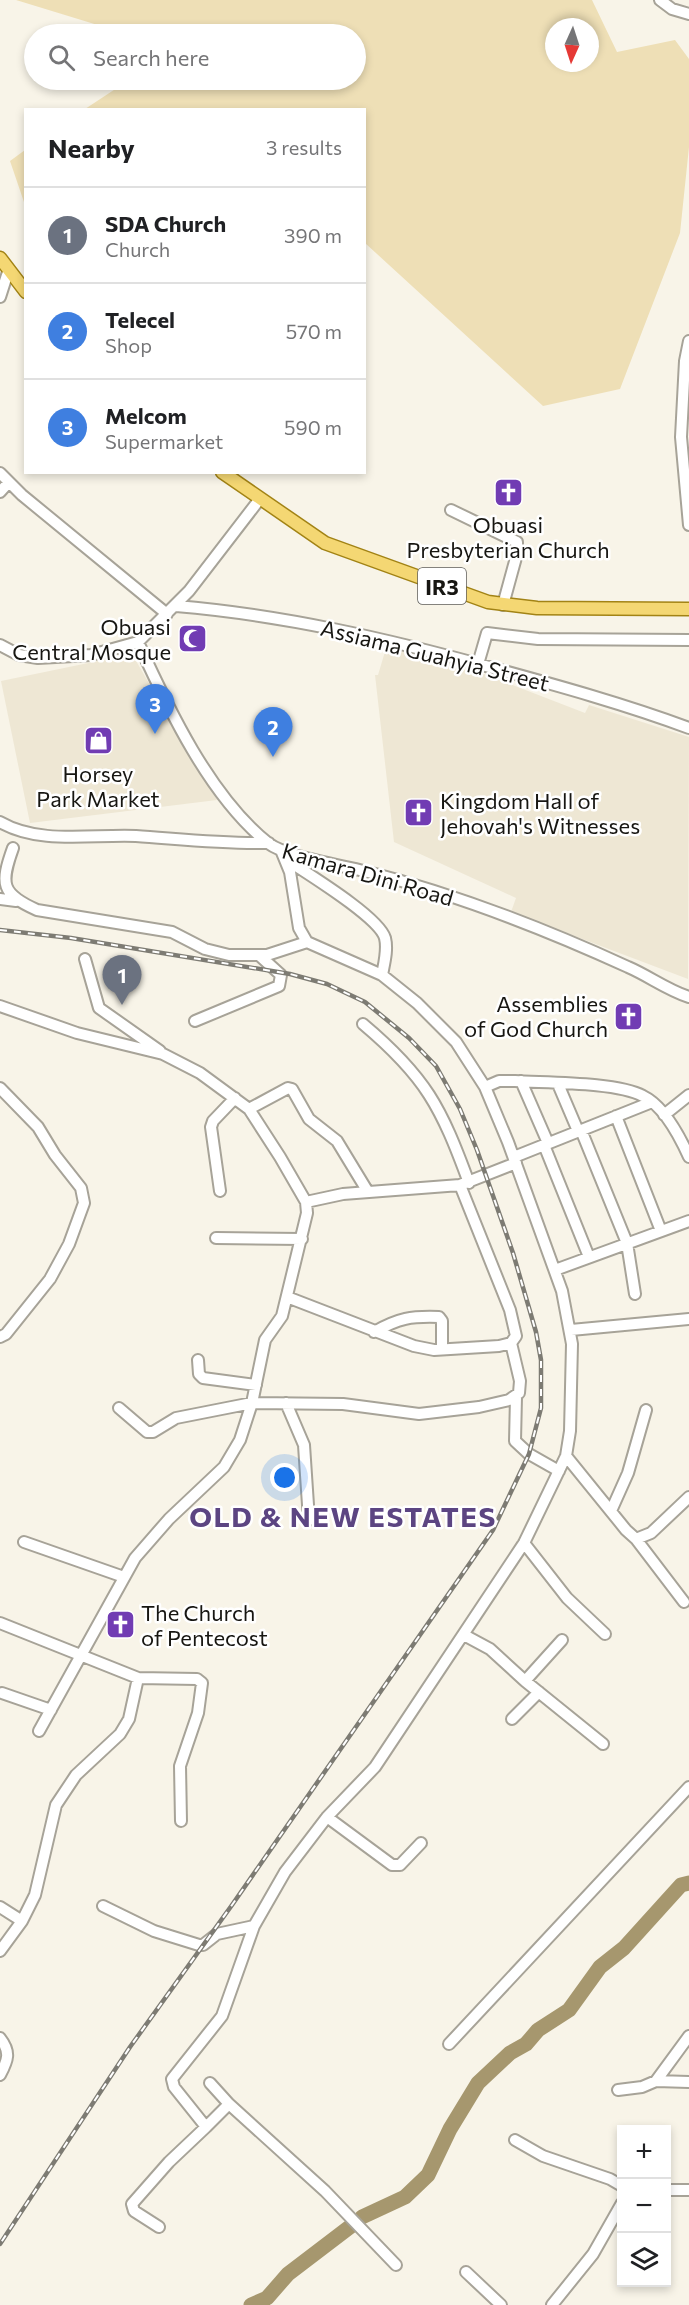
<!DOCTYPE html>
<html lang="en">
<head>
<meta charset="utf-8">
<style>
	:root { --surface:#fff; --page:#f2f2f2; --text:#202124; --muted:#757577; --line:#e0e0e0; --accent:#ea580c }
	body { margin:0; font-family:Commissioner,sans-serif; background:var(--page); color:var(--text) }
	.controls { position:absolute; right:18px; bottom:18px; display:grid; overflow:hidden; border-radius:0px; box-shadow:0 3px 9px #0003 }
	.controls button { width:54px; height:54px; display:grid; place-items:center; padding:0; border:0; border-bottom:2px solid var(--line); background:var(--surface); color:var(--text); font:30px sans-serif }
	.compass { position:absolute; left:545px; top:18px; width:54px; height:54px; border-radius:50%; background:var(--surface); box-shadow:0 3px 9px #0003; rotate:183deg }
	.you { position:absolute; left:285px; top:1478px; width:21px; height:21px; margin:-15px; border:4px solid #fff; border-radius:50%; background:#1a73e8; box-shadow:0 0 0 9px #1a73e833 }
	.badge { display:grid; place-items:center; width:39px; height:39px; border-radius:50%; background:var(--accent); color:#fff; font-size:20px; font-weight:700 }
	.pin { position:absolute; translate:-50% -50px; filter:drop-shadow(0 2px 3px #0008) }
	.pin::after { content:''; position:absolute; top:32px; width:21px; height:18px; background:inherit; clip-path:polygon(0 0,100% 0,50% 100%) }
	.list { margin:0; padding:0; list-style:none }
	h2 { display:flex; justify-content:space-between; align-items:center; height:78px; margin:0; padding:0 24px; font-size:26px }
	h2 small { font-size:20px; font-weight:400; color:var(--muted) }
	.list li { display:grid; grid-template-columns:39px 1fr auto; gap:18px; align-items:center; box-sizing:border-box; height:96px; padding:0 24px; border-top:2px solid var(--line) }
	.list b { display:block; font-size:22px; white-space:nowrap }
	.list p { margin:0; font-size:20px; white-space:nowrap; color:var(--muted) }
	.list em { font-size:20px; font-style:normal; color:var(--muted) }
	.icon { flex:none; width:33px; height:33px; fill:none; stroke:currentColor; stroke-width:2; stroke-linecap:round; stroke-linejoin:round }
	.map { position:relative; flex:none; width:689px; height:2305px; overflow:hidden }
	.search { position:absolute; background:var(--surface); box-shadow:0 3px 9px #0003; left:24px; top:24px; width:342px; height:66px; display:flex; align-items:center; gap:15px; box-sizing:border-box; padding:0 21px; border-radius:33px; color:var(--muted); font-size:22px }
	.panel { position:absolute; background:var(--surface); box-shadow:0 3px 9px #0003; left:24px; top:108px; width:342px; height:366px; border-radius:0px }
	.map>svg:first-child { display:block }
	.built { fill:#eee7d4 }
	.green { fill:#eedfb6; fill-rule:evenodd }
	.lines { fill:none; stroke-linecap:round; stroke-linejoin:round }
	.river { stroke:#a6976e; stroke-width:15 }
	.minor-casing { stroke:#a7a398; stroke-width:14 }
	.major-casing { stroke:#a28315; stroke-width:15 }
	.minor { stroke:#fff; stroke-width:10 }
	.major { stroke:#f4d773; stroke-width:12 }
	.rail-casing { stroke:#7d7b73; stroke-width:4.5 }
	.rail { stroke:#fff; stroke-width:2; stroke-dasharray:7; stroke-linecap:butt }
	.labels { text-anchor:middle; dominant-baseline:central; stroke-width:5; stroke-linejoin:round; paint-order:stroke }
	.shield { fill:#fff; stroke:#5d5c59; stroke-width:1.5 }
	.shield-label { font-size:21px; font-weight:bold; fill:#171612 }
	.poi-label { font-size:22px; fill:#171612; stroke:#fff }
	.street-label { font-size:22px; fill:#171612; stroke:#fff }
	.district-label { font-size:28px; font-weight:bold; letter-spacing:1.5px; fill:#5c4582; stroke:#fff }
</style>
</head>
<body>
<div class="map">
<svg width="689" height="2305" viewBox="0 0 689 2305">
	<rect width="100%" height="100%" fill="#f8f4e8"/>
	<path class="built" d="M 387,645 L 461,665 L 585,713 L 589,705 L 689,737 L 688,979 L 511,912 L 516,898 L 394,842 L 375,675 L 378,675 Z
		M 132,654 L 217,800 L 30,823 L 1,681 Z"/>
	<path class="green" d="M 16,0 L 592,0 L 617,52 L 675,40 L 689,59 L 689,147 L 680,233 L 620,389 L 543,406 L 365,243 L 364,110 L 85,109 L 129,80 L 356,80 L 356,34 L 127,34 ZM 554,27 L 590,27 L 590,63 L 554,63 Z
		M 25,150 L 25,205 L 10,161 Z"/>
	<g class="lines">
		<path class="river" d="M 362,2217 L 405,2197 L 428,2175 L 450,2129 L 478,2083 L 510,2053 L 526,2044 L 538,2030 L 569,2010 L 600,1967 L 624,1948 L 681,1885 L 689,1883
			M 251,2305 L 267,2298 L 288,2274 L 351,2226"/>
		<defs>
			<path id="minor" d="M 660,0 L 672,9 L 689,14
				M 0,297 L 8,272
				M 689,341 L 685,361 L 681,437 L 689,525
				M 0,473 L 22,495 L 167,614
				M 0,492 L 9,482
				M 451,510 L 517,542 L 517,554 L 503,605
				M 176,606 C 284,615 388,639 493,668 C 559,686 624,704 689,728
				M 138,642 C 168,708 210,797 268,843 C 286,857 340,865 364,871 C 452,893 545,929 628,967 C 649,976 667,990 689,997
				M 0,645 L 19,655 L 38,658 L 91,655 L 138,642 L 189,591 L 259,500
				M 478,664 L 487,633 L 538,639 L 689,640
				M 0,822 C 40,845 91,834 136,836 C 180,839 224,844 269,843
				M 13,848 C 0,884 1,894 37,910 L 172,932 L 205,949 L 229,955 L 267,955 L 307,942
				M 287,860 C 308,874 379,917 385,938 C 388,950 384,964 382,975
				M 0,899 L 16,901
				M 85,959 L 99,1008 L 160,1051
				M 0,1006 L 77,1033 L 163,1054 L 200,1073 L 249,1109 L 280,1157 L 306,1202 L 307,1213 L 282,1316 L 265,1340 L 252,1403 L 240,1440 L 224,1467 L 169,1519 L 135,1558 L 39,1731
				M 195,1021 L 279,986 L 281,975 L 260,956
				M 363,1024 C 426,1077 441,1107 469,1183
				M 521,1081 L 548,1143
				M 558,1084 L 578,1131
				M 485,1087 L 499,1081 L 515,1081 C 547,1083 617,1082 643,1096 C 664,1106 680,1137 689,1157
				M 0,1088 L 38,1127 L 55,1155 L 81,1188 L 84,1203 L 69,1244 L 50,1279 L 6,1334 L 0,1337
				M 249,1109 L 288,1088 L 292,1089 L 309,1119 L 337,1141 L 368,1192
				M 664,1115 L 689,1095
				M 616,1116 L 661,1231
				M 581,1130 L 627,1243 L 635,1294
				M 544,1145 L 589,1257
				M 514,1157 L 652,1102
				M 220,1191 L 211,1127 L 213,1121 L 235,1098
				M 306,1202 L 343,1194 L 460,1185 L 516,1163
				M 216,1238 L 302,1239
				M 555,1270 L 689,1221
				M 287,1297 L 414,1346 L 434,1350 L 499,1346 L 511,1343 L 516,1336 L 510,1310 L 460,1185
				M 571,1330 L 689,1319
				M 374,1332 C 399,1318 411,1316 439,1317 L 442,1321 L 442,1349
				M 198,1360 L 199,1374 L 203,1378 L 256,1385
				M 516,1397 L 515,1441 L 529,1454 L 559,1471
				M 286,1403 L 304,1445 L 309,1520
				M 119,1408 L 147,1432 L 153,1432 L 176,1418 L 252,1403 L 343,1404 L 419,1414 L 479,1407 L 509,1400 L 519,1393 L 520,1381 L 511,1343
				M 566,1456 L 626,1530 L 636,1539 L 651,1533 L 689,1497
				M 611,1511 L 628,1473 L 646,1410
				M 636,1539 L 684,1602
				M 24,1542 L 124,1577
				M 524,1543 L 567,1598 L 605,1634
				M 0,1623 L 138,1678 L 197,1679 L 202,1683 L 198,1713 L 180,1766 L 181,1821
				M 464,1635 L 490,1649 L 525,1681 L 562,1640
				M 525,1681 L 603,1744
				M 2,1693 L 51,1710
				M 512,1719 L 539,1692
				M 327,1817 L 392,1865 L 400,1865 L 421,1843
				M 103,1906 L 154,1931 L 199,1945 L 203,1945 L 217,1934 L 254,1926
				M 0,1907 L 22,1921
				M 0,1951 L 22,1921 L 35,1895 L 56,1805 L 76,1775 L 120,1734 L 129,1719 L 138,1678
				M 0,2038 C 11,2052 8,2060 0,2075
				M 449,2044 L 689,1787
				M 656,2081 L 689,2036
				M 210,2083 L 229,2104 L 325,2191 L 396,2265
				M 618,2090 L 642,2087 L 656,2081 L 689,2082
				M 206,2127 L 229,2104
				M 515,2140 L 543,2156 L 610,2179 L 622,2186
				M 666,2190 L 689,2190
				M 159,2227 L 134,2211 L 132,2204 L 169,2162 L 206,2127 L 174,2087 L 172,2079 L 222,2016 L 254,1926 L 285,1872 L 327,1817 L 375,1767 L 524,1543 L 566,1456 L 570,1431 L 572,1344 L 562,1291 L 508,1142 L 485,1087 L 456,1042 L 417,1003 L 382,975 L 307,942 L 299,928 L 290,872 L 281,850
				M 466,2272 L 501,2305
				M 552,2305 L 593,2254 L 622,2203"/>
			<path id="major" d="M 0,258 L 26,292
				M 222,472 L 325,543 L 488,602 L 537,608 L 689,609"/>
		</defs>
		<use href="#minor" class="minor-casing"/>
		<use href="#major" class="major-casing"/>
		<use href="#minor" class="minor"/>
		<use href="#major" class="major"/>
		<defs>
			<path id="rail" d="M 0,930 L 71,938 L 290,974 L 327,984 L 365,1002 L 409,1038 L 436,1066 L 460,1109 L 477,1150 L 513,1253 L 536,1332 L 541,1360 L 541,1408 L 529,1454 L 493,1530 L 232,1905 L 130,2047 L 0,2244"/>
		</defs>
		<use href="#rail" class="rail-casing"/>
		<use href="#rail" class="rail"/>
	</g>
	<defs>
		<symbol id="church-square" viewBox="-11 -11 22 22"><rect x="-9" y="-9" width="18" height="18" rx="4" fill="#713cb3" stroke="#fff"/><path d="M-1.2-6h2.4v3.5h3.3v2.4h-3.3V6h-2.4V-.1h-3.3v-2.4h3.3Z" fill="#fff"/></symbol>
		<symbol id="mosque-square" viewBox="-11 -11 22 22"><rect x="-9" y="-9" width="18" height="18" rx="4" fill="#713cb3" stroke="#fff"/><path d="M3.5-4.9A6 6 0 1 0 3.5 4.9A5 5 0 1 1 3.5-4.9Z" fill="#fff"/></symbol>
		<symbol id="shop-square" viewBox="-11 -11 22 22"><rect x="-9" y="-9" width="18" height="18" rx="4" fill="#713cb3" stroke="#fff"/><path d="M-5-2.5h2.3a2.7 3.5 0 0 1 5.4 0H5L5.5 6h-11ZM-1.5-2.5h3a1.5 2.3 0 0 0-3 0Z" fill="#fff"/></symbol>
	</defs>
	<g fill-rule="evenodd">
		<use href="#church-square" x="492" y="476" width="33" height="33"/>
		<use href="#mosque-square" x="176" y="622" width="33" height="33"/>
		<use href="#shop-square" x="82" y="724" width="33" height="33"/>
		<use href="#church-square" x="402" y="796" width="33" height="33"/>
		<use href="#church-square" x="612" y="1000" width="33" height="33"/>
		<use href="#church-square" x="104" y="1608" width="33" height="33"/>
	</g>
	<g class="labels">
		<rect class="shield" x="418" y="568" width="48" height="36" rx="4.5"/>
		<g class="shield-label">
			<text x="442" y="586">IR3</text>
		</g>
		<g class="poi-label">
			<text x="508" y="524">Obuasi<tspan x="508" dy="25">Presbyterian Church</tspan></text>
			<text x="171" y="626" text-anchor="end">Obuasi<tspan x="171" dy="25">Central Mosque</tspan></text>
			<text x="98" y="773">Horsey<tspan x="98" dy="25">Park Market</tspan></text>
			<text x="440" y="800" text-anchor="start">Kingdom Hall of<tspan x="440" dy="25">Jehovah's Witnesses</tspan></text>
			<text x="608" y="1003" text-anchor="end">Assemblies<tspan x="608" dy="25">of God Church</tspan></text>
			<text x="141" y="1612" text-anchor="start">The Church<tspan x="141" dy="25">of Pentecost</tspan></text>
		</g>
		<g class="street-label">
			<text transform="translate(435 655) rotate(14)">Assiama Guahyia Street</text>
			<text transform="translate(368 874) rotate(16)">Kamara Dini Road</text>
		</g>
		<g class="district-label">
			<text x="343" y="1516">OLD &amp; NEW ESTATES</text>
		</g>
	</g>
</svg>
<div class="controls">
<button>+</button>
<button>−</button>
<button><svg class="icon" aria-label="layers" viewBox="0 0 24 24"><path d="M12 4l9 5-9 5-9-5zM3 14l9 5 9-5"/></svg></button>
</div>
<svg class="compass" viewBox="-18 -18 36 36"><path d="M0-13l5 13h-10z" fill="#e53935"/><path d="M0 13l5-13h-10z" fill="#757577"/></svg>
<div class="you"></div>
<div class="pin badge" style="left:122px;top:1005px;background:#6b7280">1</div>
<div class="pin badge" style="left:273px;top:757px;background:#3f7fe0">2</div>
<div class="pin badge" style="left:155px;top:734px;background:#3f7fe0">3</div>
<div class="search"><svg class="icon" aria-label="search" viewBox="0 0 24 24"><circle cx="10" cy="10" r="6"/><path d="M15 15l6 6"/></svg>Search here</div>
<section class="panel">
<h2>Nearby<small>3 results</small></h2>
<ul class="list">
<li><span class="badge" style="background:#6b7280">1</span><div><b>SDA Church</b><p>Church</p></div><em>390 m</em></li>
<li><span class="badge" style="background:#3f7fe0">2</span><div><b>Telecel</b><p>Shop</p></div><em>570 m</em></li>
<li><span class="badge" style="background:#3f7fe0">3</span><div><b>Melcom</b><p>Supermarket</p></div><em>590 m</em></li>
</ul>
</section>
</div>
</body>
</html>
